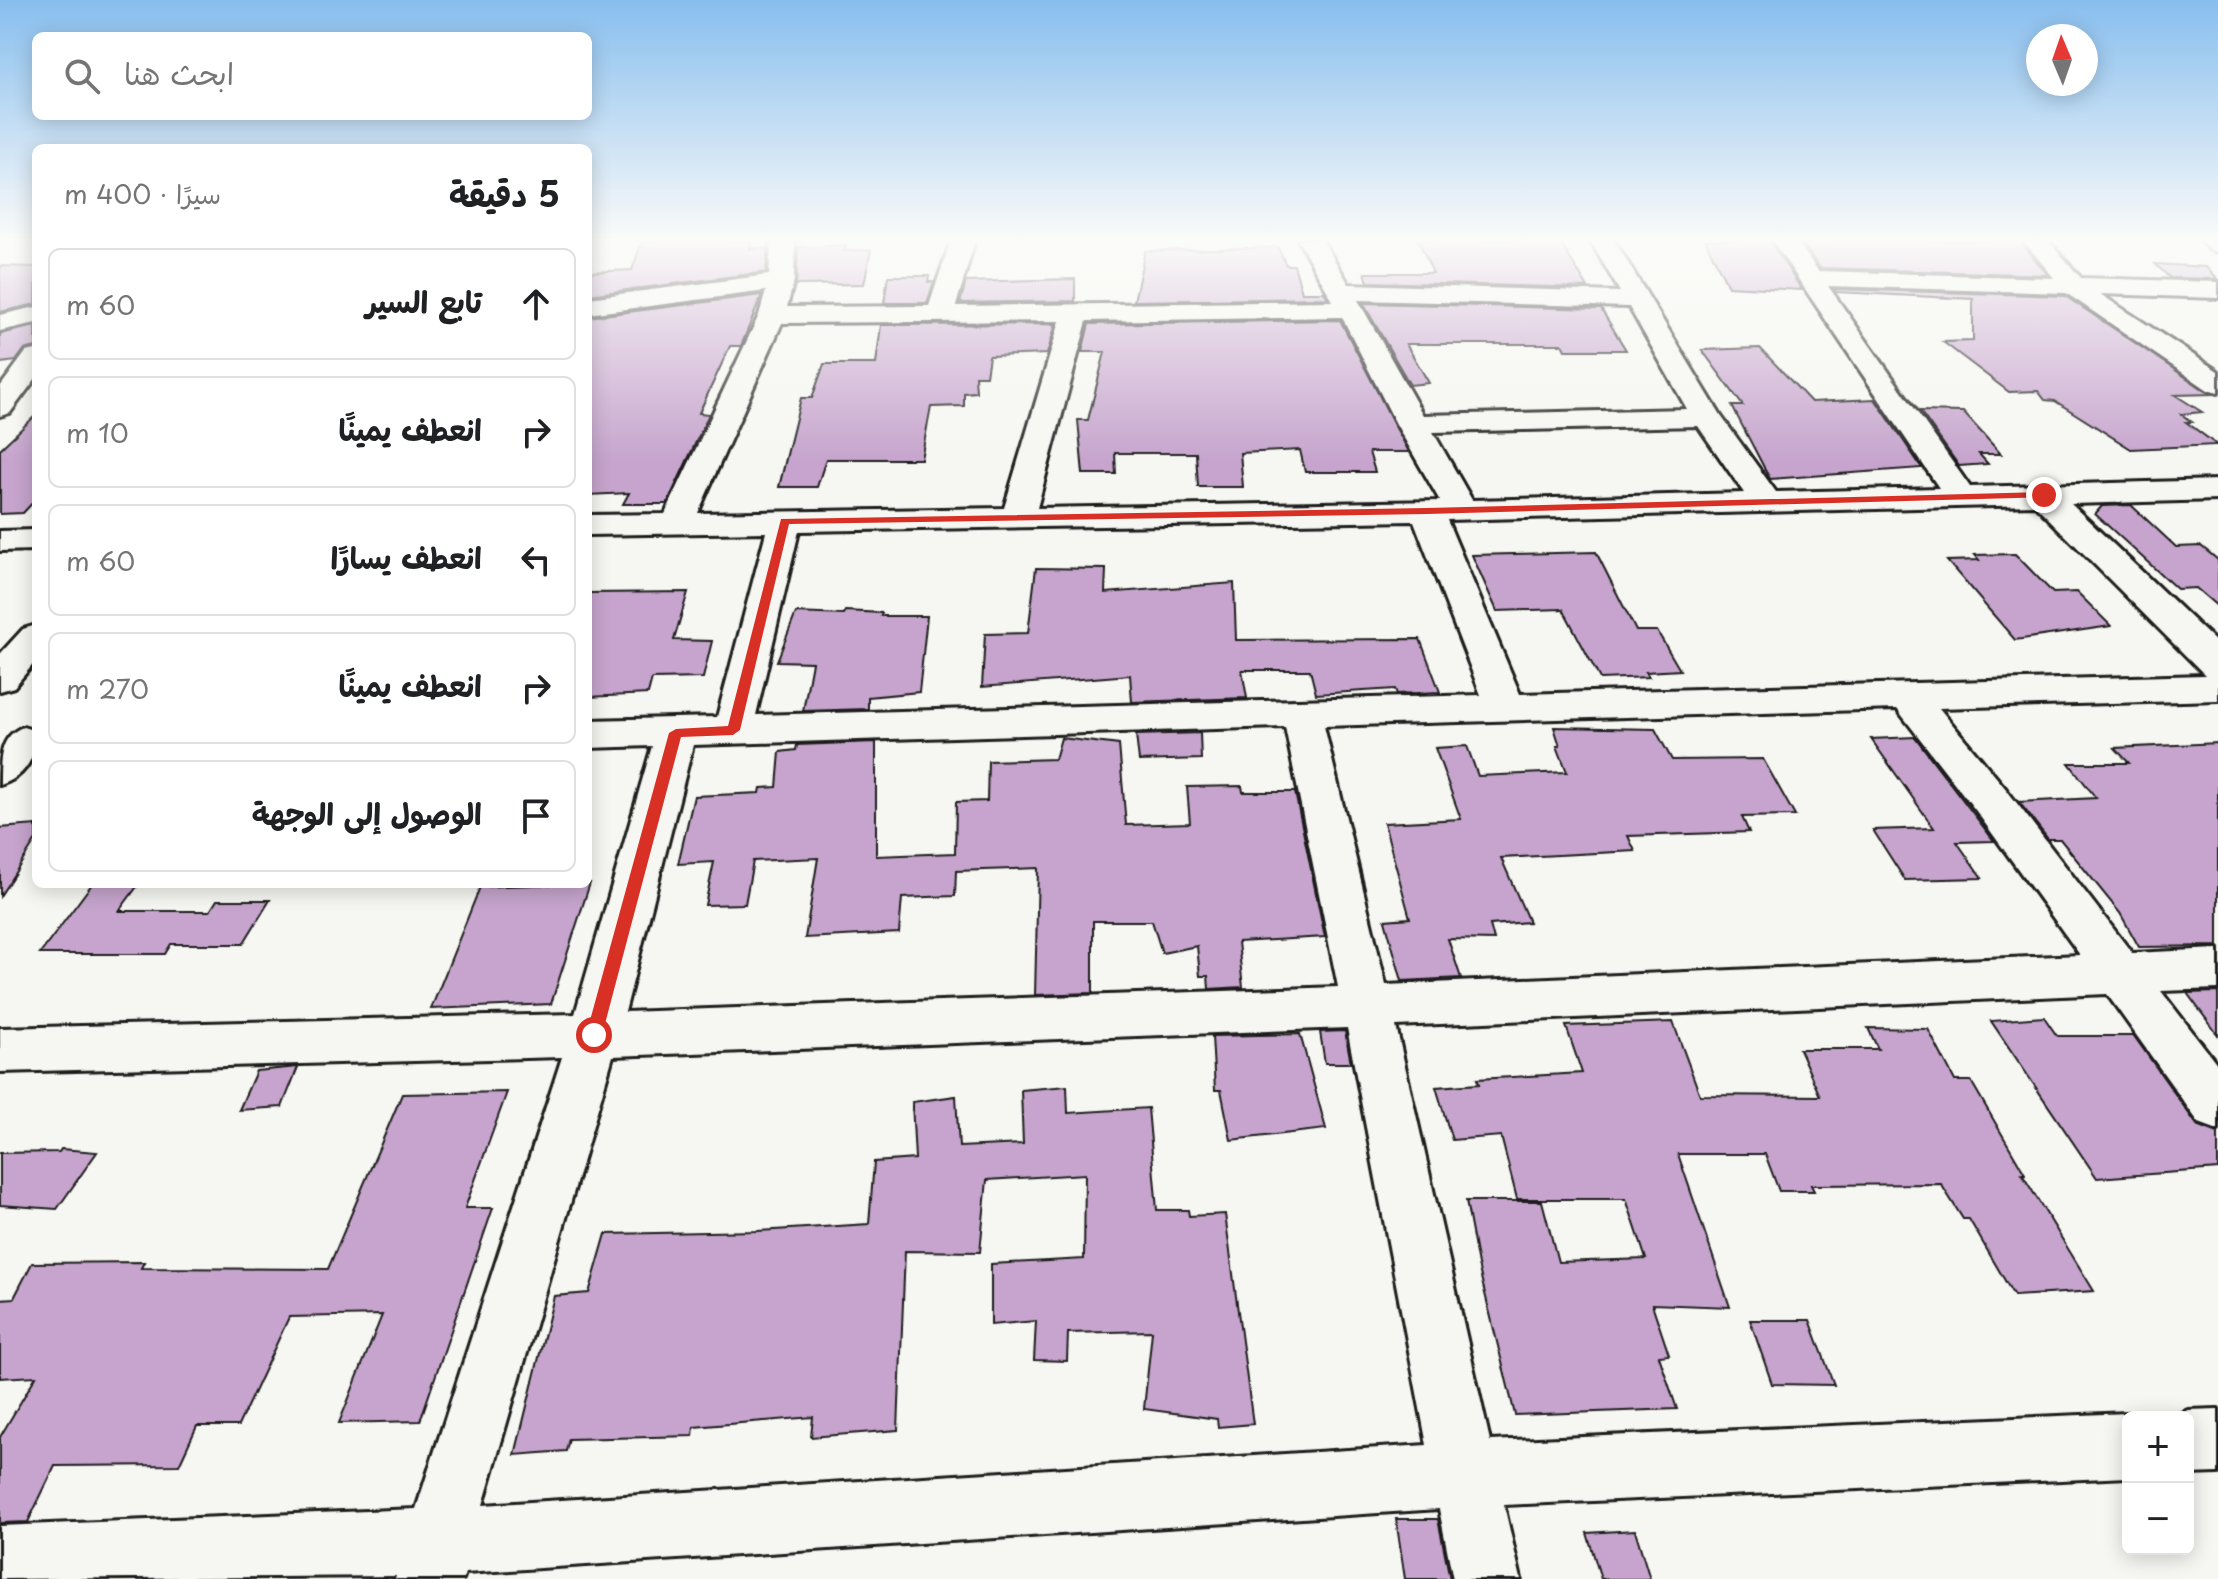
<!DOCTYPE html>
<html lang="ar">
<head>
<meta charset="utf-8">
<style>
	:root { --surface:#fff; --page:#f6f6f6; --text:#202124; --muted:#757577; --line:#e0e0e0 }
	body { margin:0; font-family:"Playpen Sans","Playpen Sans Arabic",sans-serif; background:var(--page); color:var(--text); direction:rtl }
	.controls { position:absolute; right:24px; bottom:24px; display:grid; overflow:hidden; border-radius:12px; box-shadow:0 4px 20px #0003 }
	.controls button { width:72px; height:72px; display:grid; place-items:center; padding:0; border:0; border-bottom:2px solid var(--line); background:var(--surface); color:var(--text); font:40px sans-serif }
	.compass { position:absolute; left:2026px; top:24px; width:72px; height:72px; border-radius:50%; background:var(--surface); box-shadow:0 4px 20px #0003; rotate:358deg }
	.stop { position:absolute; width:24px; height:24px; margin:-18px; border:6px solid #d93025; border-radius:50%; background:#fff }
	.stop.end { background:#d93025; border-color:#fff; box-shadow:0 2px 8px #0008 }
	.list { margin:0; padding:0; list-style:none }
	h2 { display:flex; justify-content:space-between; align-items:center; height:104px; margin:0; padding:0 32px; font-size:34px }
	h2 small { font-size:26px; font-weight:400; color:var(--muted) }
	.list li { display:grid; grid-template-columns:52px 1fr auto; gap:24px; align-items:center; box-sizing:border-box; height:112px; margin:0 16px 16px; padding:0 16px; border:2px solid var(--line); border-radius:12px }
	.list b { display:block; font-size:30px; white-space:nowrap }
	.list em { font-size:26px; font-style:normal; color:var(--muted) }
	.icon { flex:none; width:44px; height:44px; fill:none; stroke:currentColor; stroke-width:2; stroke-linecap:round; stroke-linejoin:round }
	.map { position:relative; flex:none; width:2218px; height:1579px; overflow:hidden; direction:ltr }
	.search { position:absolute; background:var(--surface); box-shadow:0 4px 20px #0003; left:32px; top:32px; width:560px; height:88px; display:flex; align-items:center; gap:20px; box-sizing:border-box; padding:0 28px; border-radius:12px; color:var(--muted); font-size:30px }
	.panel { position:absolute; background:var(--surface); box-shadow:0 4px 20px #0003; left:32px; top:144px; width:560px; height:744px; border-radius:12px; direction:rtl }
	.map>svg:first-child { display:block }
	.building { fill:#c6a4cd; stroke:#1c1c1c; stroke-width:2 }
	.lines { fill:none; stroke-linecap:round; stroke-linejoin:round }
	.street-casing { stroke:#1c1c1c; stroke-width:6 }
	.street { fill:#f6f6f2; fill-rule:evenodd }
	.route { fill:#d93025 }
</style>
</head>
<body>
<div class="map">
<svg width="2218" height="1579" viewBox="0 0 2218 1579">
	<rect width="100%" height="100%" fill="#f6f6f2"/>
	<filter id="ink" filterUnits="userSpaceOnUse"><feTurbulence type="fractalNoise" baseFrequency=".0125" numOctaves="2"/><feDisplacementMap in="SourceGraphic" scale="16" xChannelSelector="R" yChannelSelector="G"/><feConvolveMatrix kernelMatrix="1 2 1 2 8 2 1 2 1" color-interpolation-filters="sRGB"/></filter>
	<g filter="url(#ink)">
		<path class="building" d="M 665,240 L 752,241 L 750,249 L 768,248 L 766,272 L 588,295 L 588,272 L 632,270 L 642,242 Z
			M 1418,240 L 1559,240 L 1588,288 L 1368,282 L 1365,273 L 1433,273 Z
			M 1705,240 L 1769,240 L 1802,290 L 1728,286 Z
			M 1800,240 L 2020,241 L 2048,275 L 1820,268 Z
			M 847,245 L 844,251 L 871,250 L 864,284 L 796,285 L 798,247 Z
			M 1278,247 L 1286,265 L 1294,265 L 1302,292 L 1324,292 L 1328,298 L 1134,301 L 1145,251 Z
			M 2155,264 L 2206,267 L 2218,279 L 2170,278 Z
			M 0,266 L 36,267 L 36,304 L 0,312 Z
			M 888,276 L 929,276 L 928,282 L 934,282 L 927,303 L 884,303 Z
			M 1075,279 L 1075,301 L 960,303 L 966,282 Z
			M 1834,289 L 2065,296 L 2212,394 L 2175,395 L 2202,412 L 2181,414 L 2192,422 L 2186,422 L 2217,445 L 2131,449 L 2055,401 L 2045,400 L 2038,391 L 2009,392 L 1943,342 L 1973,341 L 1973,299 L 1836,292 Z
			M 762,295 L 741,346 L 730,346 L 699,413 L 709,414 L 667,504 L 623,504 L 629,493 L 588,495 L 588,317 Z
			M 1363,303 L 1601,309 L 1626,350 L 1565,350 L 1562,344 L 1406,344 L 1429,383 L 1410,385 Z
			M 1340,320 L 1409,452 L 1369,452 L 1375,472 L 1305,472 L 1300,450 L 1240,453 L 1243,487 L 1198,487 L 1196,453 L 1115,453 L 1116,474 L 1083,474 L 1078,420 L 1088,420 L 1105,352 L 1082,352 L 1089,324 Z
			M 1056,324 L 1047,354 L 989,356 L 986,376 L 975,376 L 976,392 L 964,393 L 964,406 L 931,407 L 921,459 L 826,459 L 817,487 L 779,487 L 801,398 L 812,398 L 824,364 L 876,364 L 881,325 Z
			M 36,326 L 36,347 L 24,350 L 16,361 L 0,363 L 0,334 Z
			M 1760,348 L 1811,402 L 1875,399 L 1922,468 L 1770,479 L 1732,406 L 1743,406 L 1702,350 Z
			M 1920,411 L 1963,412 L 2001,454 L 1979,454 L 1988,464 L 1959,466 Z
			M 36,415 L 36,499 L 23,513 L 0,514 L 0,449 Z
			M 2131,505 L 2176,547 L 2201,546 L 2218,560 L 2218,607 L 2196,588 L 2177,589 L 2095,514 L 2102,506 Z
			M 1596,552 L 1636,631 L 1657,631 L 1680,670 L 1646,672 L 1649,677 L 1600,679 L 1563,609 L 1497,611 L 1472,555 Z
			M 2015,554 L 2053,593 L 2077,592 L 2111,626 L 2015,640 L 1947,561 L 1979,560 L 1975,555 Z
			M 1036,568 L 1106,569 L 1105,593 L 1234,583 L 1236,640 L 1420,639 L 1440,692 L 1397,694 L 1395,689 L 1316,694 L 1310,670 L 1242,670 L 1247,698 L 1132,702 L 1130,675 L 982,687 L 985,634 L 1028,633 Z
			M 688,592 L 674,640 L 712,641 L 703,678 L 652,679 L 648,694 L 588,697 L 588,593 Z
			M 845,611 L 882,613 L 881,616 L 927,616 L 919,692 L 868,697 L 868,709 L 803,711 L 812,662 L 777,661 L 796,613 L 844,615 Z
			M 1554,727 L 1655,729 L 1672,760 L 1763,759 L 1795,816 L 1742,817 L 1749,832 L 1628,836 L 1635,851 L 1501,858 L 1529,922 L 1490,925 L 1494,940 L 1448,939 L 1461,978 L 1402,981 L 1385,920 L 1410,918 L 1384,823 L 1461,819 L 1435,748 L 1467,746 L 1478,776 L 1567,772 L 1557,746 L 1560,746 Z
			M 1200,733 L 1201,759 L 1139,761 L 1136,735 Z
			M 1915,737 L 1994,841 L 1957,842 L 1982,878 L 1905,880 L 1873,830 L 1934,828 L 1871,739 Z
			M 1061,738 L 1119,745 L 1126,825 L 1190,823 L 1187,787 L 1242,786 L 1243,792 L 1295,792 L 1325,937 L 1238,942 L 1243,987 L 1209,989 L 1208,976 L 1200,976 L 1197,946 L 1162,953 L 1152,921 L 1093,921 L 1093,993 L 1035,995 L 1038,868 L 956,871 L 955,896 L 902,898 L 899,933 L 805,938 L 818,858 L 753,861 L 745,904 L 705,905 L 714,862 L 678,864 L 694,796 L 760,793 L 761,788 L 777,787 L 780,752 L 796,750 L 797,745 L 876,742 L 876,856 L 955,853 L 956,802 L 987,801 L 988,761 L 1055,759 Z
			M 2218,743 L 2218,946 L 2139,947 L 2120,913 L 2060,839 L 2048,839 L 2019,802 L 2096,798 L 2069,763 L 2129,763 L 2115,748 Z
			M 36,825 L 36,840 L 0,896 L 0,828 Z
			M 590,883 L 551,1004 L 431,1009 L 480,887 Z
			M 92,884 L 139,884 L 119,911 L 210,911 L 217,900 L 270,900 L 243,944 L 171,944 L 165,954 L 40,954 Z
			M 2218,992 L 2218,1035 L 2187,993 Z
			M 2044,1017 L 2057,1036 L 2134,1036 L 2197,1125 L 2218,1133 L 2218,1169 L 2097,1178 L 1991,1021 Z
			M 1673,1022 L 1700,1095 L 1820,1096 L 1799,1049 L 1878,1049 L 1868,1028 L 1928,1029 L 1955,1081 L 1971,1081 L 2025,1174 L 2022,1174 L 2094,1291 L 2014,1296 L 1969,1219 L 1963,1219 L 1941,1184 L 1811,1185 L 1814,1191 L 1779,1191 L 1765,1154 L 1678,1154 L 1730,1307 L 1652,1304 L 1669,1355 L 1659,1356 L 1677,1409 L 1515,1415 L 1478,1265 L 1466,1201 L 1542,1201 L 1558,1262 L 1646,1259 L 1626,1199 L 1517,1199 L 1501,1136 L 1452,1140 L 1436,1087 L 1479,1084 L 1477,1079 L 1582,1073 L 1566,1026 Z
			M 1345,1031 L 1351,1063 L 1325,1063 L 1320,1032 Z
			M 1300,1034 L 1326,1129 L 1231,1140 L 1221,1090 L 1215,1090 L 1212,1036 Z
			M 298,1067 L 282,1107 L 239,1110 L 256,1071 Z
			M 1067,1086 L 1068,1113 L 1148,1108 L 1157,1210 L 1188,1210 L 1189,1216 L 1225,1214 L 1253,1424 L 1218,1427 L 1217,1419 L 1144,1409 L 1152,1331 L 1068,1333 L 1067,1361 L 1034,1360 L 1036,1321 L 991,1325 L 991,1264 L 1084,1259 L 1085,1174 L 987,1180 L 980,1252 L 905,1251 L 898,1430 L 811,1437 L 813,1417 L 694,1427 L 693,1436 L 569,1439 L 566,1451 L 515,1455 L 554,1296 L 589,1293 L 606,1234 L 758,1231 L 869,1224 L 874,1162 L 915,1159 L 912,1102 L 956,1096 L 959,1147 L 1023,1144 L 1021,1090 Z
			M 507,1092 L 465,1208 L 493,1208 L 420,1421 L 339,1423 L 382,1315 L 289,1317 L 238,1426 L 197,1426 L 179,1465 L 55,1466 L 28,1522 L 0,1523 L 0,1437 L 36,1376 L 0,1378 L 0,1299 L 14,1298 L 32,1263 L 144,1262 L 141,1268 L 328,1269 L 402,1094 Z
			M 61,1149 L 97,1152 L 57,1209 L 0,1205 L 0,1153 L 59,1152 Z
			M 1750,1320 L 1810,1320 L 1834,1385 L 1772,1384 Z
			M 1396,1519 L 1438,1519 L 1450,1579 L 1405,1579 Z
			M 1635,1530 L 1650,1579 L 1601,1579 L 1587,1533 Z"/>
		<g class="lines">
			<defs>
				<path id="street" d="M 771,240 L 795,240 L 794,281 L 787,307 L 929,306 L 951,240 L 975,240 L 956,306 L 1333,301 L 1298,240 L 1322,240 L 1349,284 L 1620,292 L 1590,240 L 1614,240 L 1721,416 L 1776,492 L 1939,488 L 1772,240 L 1796,240 L 1818,271 L 2054,278 L 2023,240 L 2048,240 L 2081,278 L 2218,282 L 2218,298 L 2100,294 L 2218,371 L 2218,393 L 2208,390 L 2066,293 L 1828,286 L 1970,487 L 2218,480 L 2218,500 L 2071,504 L 2218,644 L 2218,700 L 1939,708 L 2006,789 L 2132,953 L 2218,949 L 2218,989 L 2161,991 L 2218,1065 L 2218,1130 L 2199,1123 L 2107,994 L 1396,1026 L 1490,1441 L 2128,1413 L 2137,1417 L 2128,1417 L 2128,1477 L 1504,1505 L 1521,1579 L 1453,1579 L 1439,1509 L 465,1573 L 463,1579 L 395,1579 L 396,1576 L 0,1579 L 0,1526 L 416,1509 L 562,1057 L 0,1072 L 0,1028 L 575,1014 L 652,746 L 588,748 L 588,720 L 717,717 L 766,532 L 588,535 L 588,515 L 665,514 L 759,315 L 766,291 L 588,314 L 588,298 L 769,275 ZM 1358,300 L 1629,307 L 1687,409 L 1423,415 ZM 1342,317 L 1396,424 L 1440,501 L 1037,508 L 1087,321 ZM 1060,321 L 1004,508 L 698,513 L 782,323 ZM 1698,426 L 1744,493 L 1472,500 L 1433,432 ZM 2035,505 L 2205,675 L 1520,694 L 1447,520 ZM 1414,521 L 1481,695 L 756,715 L 799,531 ZM 1897,709 L 1976,811 L 2080,955 L 1386,985 L 1324,726 ZM 1285,727 L 1338,987 L 625,1012 L 693,745 ZM 1347,1028 L 1427,1445 L 483,1505 L 613,1056 Z
					M 2200,240 L 2218,240 L 2218,252 L 2210,250 Z
					M 36,307 L 36,323 L 0,331 L 0,315 Z
					M 36,350 L 36,378 L 10,413 L 0,416 L 0,387 L 26,352 Z
					M 36,530 L 36,550 L 0,551 L 0,531 Z
					M 36,625 L 36,661 L 14,687 L 0,691 L 0,654 L 23,629 Z
					M 23,727 L 36,731 C 36,757 26,777 0,785 C 0,757 0,736 23,727 Z
					M 2218,1409 L 2218,1473 L 2188,1474 L 2188,1417 L 2172,1417 L 2188,1410 Z"/>
			</defs>
			<use href="#street" class="street-casing"/>
			<use href="#street" class="street"/>
		</g>
	</g>
	<linearGradient id="sky" x2="0" y2="1"><stop stop-color="#87beee"/><stop offset="0.52" stop-color="#fbfbf9"/><stop offset="1" stop-color="#fbfbf9" stop-opacity="0"/></linearGradient>
	<rect width="2218" height="461" fill="url(#sky)"/>
	<path class="route" d="M 2044,492 L 2049,495 L 2048,497 L 1427,514 L 789,524 L 740,730 L 733,735 L 681,737 L 602,1035 L 594,1041 L 586,1035 L 669,733 L 676,729 L 728,726 L 781,519 L 1427,508 Z"/>
</svg>
<div class="controls">
<button>+</button>
<button>−</button>
</div>
<svg class="compass" viewBox="-18 -18 36 36"><path d="M0-13l5 13h-10z" fill="#e53935"/><path d="M0 13l5-13h-10z" fill="#757577"/></svg>
<div class="stop" style="left:594px;top:1035px"></div>
<div class="stop end" style="left:2044px;top:495px"></div>
<div class="search"><svg class="icon" aria-label="search" viewBox="0 0 24 24"><circle cx="10" cy="10" r="6"/><path d="M15 15l6 6"/></svg>ابحث هنا</div>
<section class="panel">
<h2>5 دقيقة<small>سيرًا · 400 m</small></h2>
<ul class="list">
<li><svg class="icon" aria-label="ahead" viewBox="0 0 24 24"><path d="M12 20V5M6 11l6-6 6 6"/></svg><div><b>تابع السير</b></div><em>60 m</em></li>
<li><svg class="icon" aria-label="right" viewBox="0 0 24 24"><path d="M7 20v-9h11M14 6l5 5-5 5"/></svg><div><b>انعطف يمينًا</b></div><em>10 m</em></li>
<li><svg class="icon" aria-label="left" viewBox="0 0 24 24"><path d="M17 20v-9H6M10 6l-5 5 5 5"/></svg><div><b>انعطف يسارًا</b></div><em>60 m</em></li>
<li><svg class="icon" aria-label="right" viewBox="0 0 24 24"><path d="M7 20v-9h11M14 6l5 5-5 5"/></svg><div><b>انعطف يمينًا</b></div><em>270 m</em></li>
<li><svg class="icon" aria-label="arrive" viewBox="0 0 24 24"><path d="M6 21V4h12l-3 4 3 4H6"/></svg><div><b>الوصول إلى الوجهة</b></div></li>
</ul>
</section>
</div>
</body>
</html>
